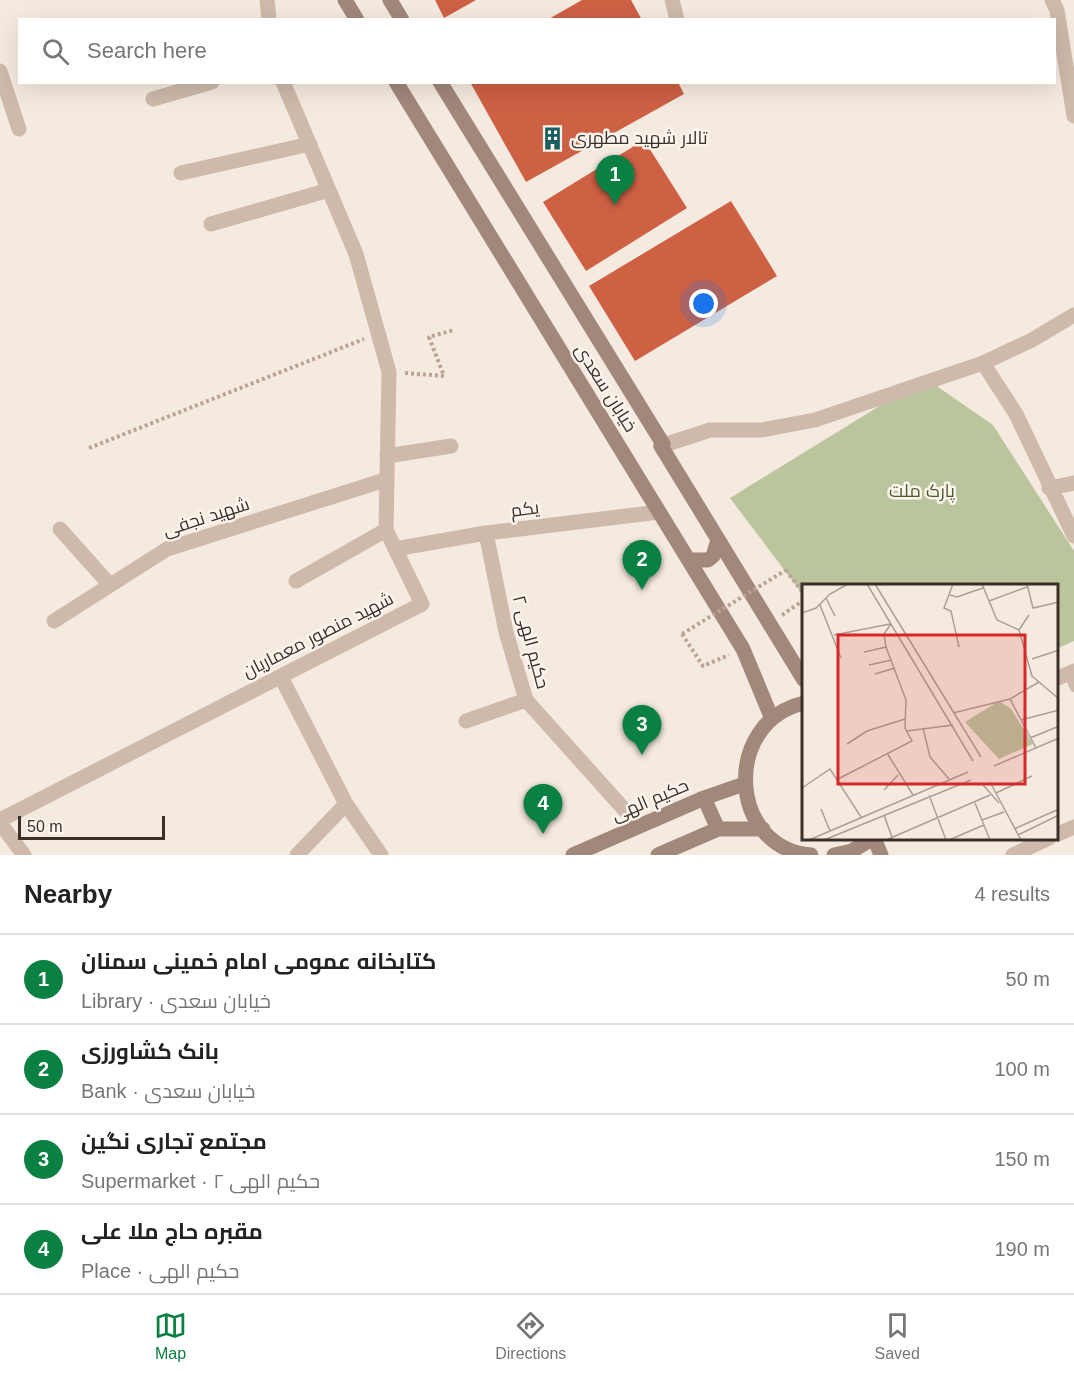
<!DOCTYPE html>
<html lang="en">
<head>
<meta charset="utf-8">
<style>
	:root { --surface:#fff; --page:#f6f6f6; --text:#222; --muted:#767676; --line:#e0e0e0; --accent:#0b8043 }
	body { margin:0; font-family:Helvetica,Cairo,sans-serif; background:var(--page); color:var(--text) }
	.scale { position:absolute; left:18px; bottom:15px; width:147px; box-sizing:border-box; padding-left:6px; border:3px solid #3b2f2a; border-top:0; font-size:16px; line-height:21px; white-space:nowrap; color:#3b2f2a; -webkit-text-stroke:4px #fbf4ec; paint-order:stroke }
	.you { position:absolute; left:704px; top:304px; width:21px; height:21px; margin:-15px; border:4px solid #fff; border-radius:50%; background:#1a73e8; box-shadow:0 0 0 9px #1a73e833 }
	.badge { display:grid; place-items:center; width:39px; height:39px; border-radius:50%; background:var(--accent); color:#fff; font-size:20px; font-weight:700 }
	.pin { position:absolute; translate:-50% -50px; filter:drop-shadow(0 2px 3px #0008) }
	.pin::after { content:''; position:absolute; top:32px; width:21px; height:18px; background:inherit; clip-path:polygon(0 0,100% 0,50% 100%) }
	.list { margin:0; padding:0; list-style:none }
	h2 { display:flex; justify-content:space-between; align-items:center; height:78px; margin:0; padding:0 24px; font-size:26px }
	h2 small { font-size:20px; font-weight:400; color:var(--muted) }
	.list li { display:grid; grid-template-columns:39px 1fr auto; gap:18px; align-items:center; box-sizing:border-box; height:90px; padding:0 24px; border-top:2px solid var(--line) }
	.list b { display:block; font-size:22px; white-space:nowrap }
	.list p { margin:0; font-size:20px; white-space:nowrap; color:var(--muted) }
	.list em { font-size:20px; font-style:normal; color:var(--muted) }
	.icon { flex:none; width:33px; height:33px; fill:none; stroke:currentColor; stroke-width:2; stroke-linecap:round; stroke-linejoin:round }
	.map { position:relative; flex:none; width:1074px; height:855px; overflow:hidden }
	.search { position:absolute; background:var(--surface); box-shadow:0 6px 24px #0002; left:18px; right:18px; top:18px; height:66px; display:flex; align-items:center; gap:15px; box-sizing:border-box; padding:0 21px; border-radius:0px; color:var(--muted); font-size:22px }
	.sheet { height:438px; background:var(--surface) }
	nav { display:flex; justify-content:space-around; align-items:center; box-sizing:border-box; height:84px; border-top:2px solid var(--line); background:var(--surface); font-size:16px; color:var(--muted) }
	nav a { display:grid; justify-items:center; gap:3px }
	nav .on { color:var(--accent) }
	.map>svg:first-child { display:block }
	.green { fill:#bac59e }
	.building { fill:#ce6044 }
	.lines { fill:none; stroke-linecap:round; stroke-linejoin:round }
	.path { stroke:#baa394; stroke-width:4; stroke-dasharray:3 3; stroke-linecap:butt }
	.service { stroke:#ceb9aa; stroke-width:8 }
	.minor { stroke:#ceb9aa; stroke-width:15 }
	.tertiary { stroke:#ceb9aa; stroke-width:15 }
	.secondary { stroke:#a2877b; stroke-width:15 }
	.path-bridge { stroke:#baa394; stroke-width:4; stroke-dasharray:3 3; stroke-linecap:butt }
	.labels { text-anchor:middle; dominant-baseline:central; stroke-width:5; stroke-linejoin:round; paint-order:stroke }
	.poi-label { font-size:18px; fill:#3b2f2a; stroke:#fbf4ec; text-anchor:start }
	.street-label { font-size:18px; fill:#3b2f2a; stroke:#fbf4ec }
	.park-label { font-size:18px; fill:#4c5b2c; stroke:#fbf4ec }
	.inset-road { fill:none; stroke:#ab9f97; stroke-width:1.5 }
	.view { fill:#d62828; fill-opacity:0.15; stroke:#d62828; stroke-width:3 }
	.inset-edge { fill:none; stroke:#3b2f2a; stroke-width:3 }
</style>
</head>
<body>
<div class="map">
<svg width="1074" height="855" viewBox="0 0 1074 855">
	<rect width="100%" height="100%" fill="#f5eadf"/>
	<path class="green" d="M 925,378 L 993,425 L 1074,551 L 1074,641 L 1058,648 L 1058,585 L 804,585 L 804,596 L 730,498 Z"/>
	<path class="building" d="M 435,0 L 476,0 L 444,18 Z
		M 582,0 L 631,0 L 642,20 L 547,20 Z
		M 470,82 L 678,82 L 684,94 L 526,182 Z
		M 644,140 L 687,208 L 586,271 L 543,202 Z
		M 731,201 L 777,276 L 635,361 L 589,286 Z"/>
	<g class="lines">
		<path class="path" d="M 405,373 L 444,376 L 429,337 L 454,330
			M 89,448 L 364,339
			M 786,570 L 804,594
			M 782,615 L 804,600
			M 682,634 L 703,666 L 729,655"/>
		<path class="service" d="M 1068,674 L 1074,688"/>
		<path class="minor" d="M 267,0 L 269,20
			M 672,0 L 677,20
			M 1052,0 L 1057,10 L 1074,116
			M 0,71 L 19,129
			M 153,99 L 212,82
			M 181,173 L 310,144
			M 211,224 L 329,190
			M 1074,315 L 1032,340 L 983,363 L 1016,414 L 1074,536
			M 661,446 L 710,430 L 762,430 L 815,420 L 983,363
			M 387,456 L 451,446
			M 1049,488 L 1074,483
			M 60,529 L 110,585
			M 486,533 L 506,632 L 526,700 L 639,826
			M 395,549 L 486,533 L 659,512
			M 296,581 L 386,530
			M 54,621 L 167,549 L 385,480
			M 281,677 L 346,804 L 381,855
			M 466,721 L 526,700
			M 0,820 L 422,604 L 386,530 L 389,372 L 356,254 L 283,82
			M 0,823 L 24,855
			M 1058,834 L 1074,827
			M 297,855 L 346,804
			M 1013,855 L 1049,838"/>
		<path class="tertiary" d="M 1058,678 L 1074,671"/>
		<path class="secondary" d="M 345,0 L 357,20
			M 390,0 L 402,20
			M 396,82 L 743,649 L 772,719
			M 440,82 L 663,444 L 661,446 L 804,680
			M 689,560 L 708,560 L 713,556 L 718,540
			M 804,703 C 722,722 728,848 811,855
			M 704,798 L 718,829
			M 874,838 L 881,855
			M 573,855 L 704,798 L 744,784
			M 658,855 L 718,829 L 763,829
			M 834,855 L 852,851 L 873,838"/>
		<path class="path-bridge" d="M 682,634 L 786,570"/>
	</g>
	<defs>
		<symbol id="building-bare" viewBox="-9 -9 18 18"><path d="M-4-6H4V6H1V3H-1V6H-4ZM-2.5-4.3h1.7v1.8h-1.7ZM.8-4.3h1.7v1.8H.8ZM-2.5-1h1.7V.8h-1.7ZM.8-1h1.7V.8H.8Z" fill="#1c5f60" stroke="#fbf4ec" stroke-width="2.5" paint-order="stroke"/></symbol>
	</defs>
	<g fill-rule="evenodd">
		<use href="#building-bare" x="536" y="122" width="33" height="33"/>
	</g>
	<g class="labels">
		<g class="poi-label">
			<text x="571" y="138">تالار شهید مطهری</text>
		</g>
		<g class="street-label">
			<text transform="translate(606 388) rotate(58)">خیابان سعدی</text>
			<text transform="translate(525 509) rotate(-7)">یکم</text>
			<text transform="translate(206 517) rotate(-18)">شهید نجفی</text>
			<text transform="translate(318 635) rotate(-27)">شهید منصور معماریان</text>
			<text transform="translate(531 642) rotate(75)">حکیم الهی ۲</text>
			<text transform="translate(650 800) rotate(-23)">حکیم الهی</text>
		</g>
		<g class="park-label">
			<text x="922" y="491">پارک ملت</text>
		</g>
	</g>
	<g transform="translate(802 584)">
		<rect width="256" height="256" fill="#f5eadf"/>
		<path d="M 197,117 L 209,125 L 231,160 L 197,175 L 163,138 Z" fill="#bac59e"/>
		<path class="inset-road" d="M 65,0 L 171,177M 73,0 L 179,173M 151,0 L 142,24 L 149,27 L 157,63M 180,0 L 195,36 L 217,46 L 230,92 L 257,115M 225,0 L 231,24 L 257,18M 148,11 L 155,13 L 181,4M 24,14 L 33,32M 187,17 L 225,3M 18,21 L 39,74M 0,29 L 14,24 L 28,10 L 46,0M 217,46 L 227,31M 32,51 L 88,40M 62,68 L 84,63M 230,75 L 257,66M 67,81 L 90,76M 73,90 L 93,84M 151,129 L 208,115M 219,136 L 257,126M 121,144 L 128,173 L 147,195M 105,147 L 151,141M 228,154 L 255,143M 45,160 L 65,147 L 103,135M 234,164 L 208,115 L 237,98M 85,169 L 111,211M 192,182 L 257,154M 36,195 L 110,157 L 103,144 L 104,116 L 84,63 L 82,50 L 89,40M 188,198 L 219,256M 181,201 L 197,219M 0,204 L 28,185 L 59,233M 82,206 L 96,191M 194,209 L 230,192M 127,211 L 144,256M 173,219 L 188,256M 19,225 L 28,247M 82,231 L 91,256M 180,236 L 202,228M 212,245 L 257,225M 216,251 L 257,231M 7,256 L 166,188M 22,256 L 169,196M 84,256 L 188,211M 147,256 L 182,241"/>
		<path class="view" d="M 36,51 L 223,51 L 223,200 L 36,200 Z"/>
		<rect width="256" height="256" class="inset-edge"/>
	</g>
</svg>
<div class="scale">50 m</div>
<div class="you"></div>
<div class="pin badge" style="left:615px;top:205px">1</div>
<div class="pin badge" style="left:642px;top:590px">2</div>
<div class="pin badge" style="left:642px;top:755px">3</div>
<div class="pin badge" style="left:543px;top:834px">4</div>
<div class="search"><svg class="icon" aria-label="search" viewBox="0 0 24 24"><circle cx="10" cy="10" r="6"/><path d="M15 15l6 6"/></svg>Search here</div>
</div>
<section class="sheet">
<h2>Nearby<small>4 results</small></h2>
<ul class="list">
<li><span class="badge">1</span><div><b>کتابخانه عمومی امام خمینی سمنان</b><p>Library · خیابان سعدی</p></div><em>50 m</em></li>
<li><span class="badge">2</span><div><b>بانک کشاورزی</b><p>Bank · خیابان سعدی</p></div><em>100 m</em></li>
<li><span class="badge">3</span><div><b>مجتمع تجاری نگین</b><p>Supermarket · حکیم الهی ۲</p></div><em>150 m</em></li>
<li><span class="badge">4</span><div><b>مقبره حاج ملا علی</b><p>Place · حکیم الهی</p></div><em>190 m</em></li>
</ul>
</section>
<nav>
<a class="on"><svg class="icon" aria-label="map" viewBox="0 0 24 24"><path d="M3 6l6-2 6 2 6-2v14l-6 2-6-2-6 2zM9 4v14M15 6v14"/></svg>Map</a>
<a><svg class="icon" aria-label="directions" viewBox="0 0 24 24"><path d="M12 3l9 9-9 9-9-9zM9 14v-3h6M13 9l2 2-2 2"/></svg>Directions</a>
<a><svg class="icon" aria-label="saved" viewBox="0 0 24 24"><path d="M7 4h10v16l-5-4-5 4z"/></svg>Saved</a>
</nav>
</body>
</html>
